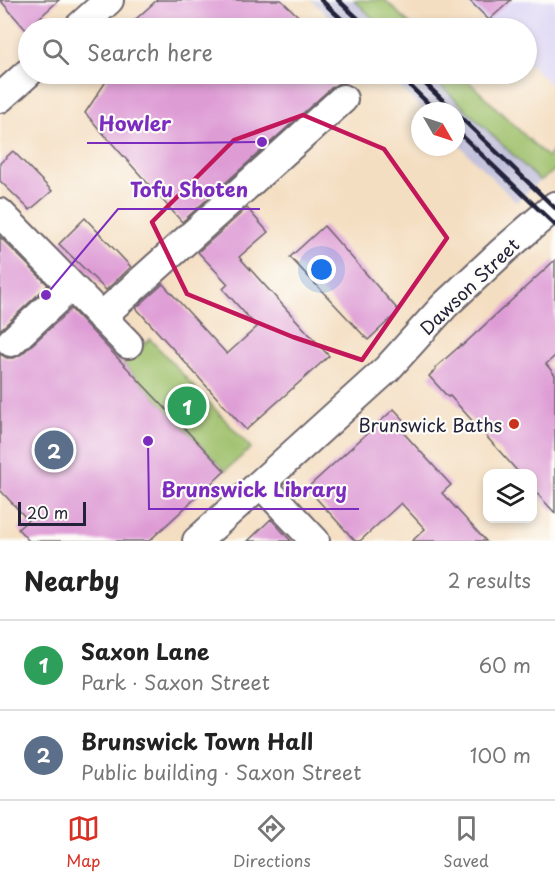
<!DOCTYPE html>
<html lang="en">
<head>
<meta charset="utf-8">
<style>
	:root { --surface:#fff; --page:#f6f6f6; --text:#222; --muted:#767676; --line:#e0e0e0; --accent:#d93025 }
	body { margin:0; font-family:"Playpen Sans",sans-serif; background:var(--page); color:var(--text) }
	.controls { position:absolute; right:18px; bottom:18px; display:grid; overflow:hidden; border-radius:12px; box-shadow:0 3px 9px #0003 }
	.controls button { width:54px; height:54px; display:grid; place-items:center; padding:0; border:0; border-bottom:2px solid var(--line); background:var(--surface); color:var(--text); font:30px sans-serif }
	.compass { position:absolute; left:411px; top:102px; width:54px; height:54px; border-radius:50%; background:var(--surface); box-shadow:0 3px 9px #0003; rotate:129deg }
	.scale { position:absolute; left:18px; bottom:15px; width:68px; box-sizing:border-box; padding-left:6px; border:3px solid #22223b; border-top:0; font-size:16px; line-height:21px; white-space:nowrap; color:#22223b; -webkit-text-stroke:4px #fdfcf7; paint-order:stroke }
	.you { position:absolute; left:322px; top:270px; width:21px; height:21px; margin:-15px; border:4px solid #fff; border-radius:50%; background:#1a73e8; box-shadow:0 0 0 9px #1a73e833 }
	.badge { display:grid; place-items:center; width:39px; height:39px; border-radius:50%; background:var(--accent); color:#fff; font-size:20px; font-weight:700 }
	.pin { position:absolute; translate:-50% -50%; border:3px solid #fff; box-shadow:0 2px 6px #0006 }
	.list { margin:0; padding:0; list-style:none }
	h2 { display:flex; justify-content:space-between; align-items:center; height:78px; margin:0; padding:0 24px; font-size:26px }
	h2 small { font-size:20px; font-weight:400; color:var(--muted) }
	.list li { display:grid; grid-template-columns:39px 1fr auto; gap:18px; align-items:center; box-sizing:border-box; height:90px; padding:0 24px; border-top:2px solid var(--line) }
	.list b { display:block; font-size:22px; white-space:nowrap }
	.list p { margin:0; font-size:20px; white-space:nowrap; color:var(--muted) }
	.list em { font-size:20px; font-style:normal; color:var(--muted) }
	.icon { flex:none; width:33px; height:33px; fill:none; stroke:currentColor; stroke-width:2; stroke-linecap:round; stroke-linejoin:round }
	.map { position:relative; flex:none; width:555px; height:541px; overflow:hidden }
	.search { position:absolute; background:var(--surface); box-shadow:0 3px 9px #0003; left:18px; right:18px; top:18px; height:66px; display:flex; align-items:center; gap:15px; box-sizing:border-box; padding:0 21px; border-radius:33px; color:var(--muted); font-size:22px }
	.sheet { height:258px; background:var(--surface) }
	nav { display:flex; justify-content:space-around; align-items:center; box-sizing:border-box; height:84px; border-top:2px solid var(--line); background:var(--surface); font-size:16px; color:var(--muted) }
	nav a { display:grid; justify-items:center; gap:3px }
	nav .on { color:var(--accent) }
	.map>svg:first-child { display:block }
	.built { fill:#ddd5f6 }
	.industrial { fill:#c2c1dc }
	.green { fill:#9ec06a; stroke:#607152; stroke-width:1.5 }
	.building { fill:#de9cd5 }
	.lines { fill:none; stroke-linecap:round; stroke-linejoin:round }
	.minor-casing { stroke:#6c646a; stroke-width:32 }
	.minor { stroke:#fff; stroke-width:28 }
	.rail { stroke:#22223b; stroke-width:4.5 }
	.marked { fill:none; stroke:#c2185b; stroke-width:4.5; stroke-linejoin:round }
	.poi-dot { fill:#c8321e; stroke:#fdfcf7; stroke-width:2 }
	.labels { text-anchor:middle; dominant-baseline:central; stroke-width:4.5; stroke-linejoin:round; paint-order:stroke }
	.street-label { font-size:18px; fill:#22223b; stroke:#fdfcf7 }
	.poi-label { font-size:18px; fill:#22223b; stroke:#fdfcf7; text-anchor:end }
	.leader { fill:none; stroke:#7b2cbf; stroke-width:2 }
	.callout-dot { fill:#7b2cbf; stroke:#fdfcf7; stroke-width:2 }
	.callout-label { font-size:20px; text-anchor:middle; font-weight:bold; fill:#7b2cbf; stroke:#fdfcf7; stroke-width:4.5; stroke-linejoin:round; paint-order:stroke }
</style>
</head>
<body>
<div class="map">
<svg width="555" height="541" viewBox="0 0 555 541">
	<rect width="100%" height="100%" fill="#fdfcf7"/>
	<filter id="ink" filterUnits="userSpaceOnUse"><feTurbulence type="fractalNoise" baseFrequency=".0167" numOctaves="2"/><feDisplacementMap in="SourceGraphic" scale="12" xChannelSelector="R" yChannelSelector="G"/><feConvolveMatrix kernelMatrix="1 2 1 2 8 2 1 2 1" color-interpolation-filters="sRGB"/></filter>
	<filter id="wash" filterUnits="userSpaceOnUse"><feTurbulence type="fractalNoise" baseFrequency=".008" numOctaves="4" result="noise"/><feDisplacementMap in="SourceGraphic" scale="24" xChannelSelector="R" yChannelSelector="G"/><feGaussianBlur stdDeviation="1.35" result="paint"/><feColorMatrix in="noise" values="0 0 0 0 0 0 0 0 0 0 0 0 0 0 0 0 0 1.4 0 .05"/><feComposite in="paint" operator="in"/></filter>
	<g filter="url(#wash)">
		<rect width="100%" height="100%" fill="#f4dec1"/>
		<path class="built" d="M 464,0 L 555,0 L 555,89 L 527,61 L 526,28 L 493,28 Z"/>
		<path class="industrial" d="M 311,0 L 354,0 L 383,28 L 340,28 Z
			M 386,74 L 429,74 L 540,181 L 516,202 L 456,142 L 456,111 L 424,111 Z"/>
		<path class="green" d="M 354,0 L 385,0 L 414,28 L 383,28 Z
			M 429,74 L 461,74 L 547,157 L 555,149 L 555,170 L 540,181 Z
			M 150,339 L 251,448 L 225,471 L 123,364 Z"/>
		<g id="blocks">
			<path class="building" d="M 0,0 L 59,0 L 26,30 Z
				M 157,0 L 281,0 L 311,28 L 126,28 Z
				M 469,0 L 511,0 L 489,20 Z
				M 111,74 L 356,74 L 345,83 L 339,83 L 332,87 L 182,222 L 85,113 Z
				M 13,151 L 52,191 L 30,210 L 0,181 L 0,163 Z
				M 247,208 L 268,232 L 239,257 L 329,356 L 246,430 L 136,308 L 163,284 L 227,354 L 257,327 L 223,289 L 228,284 L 198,252 Z
				M 85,218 L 131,267 L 106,290 L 59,244 Z
				M 324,226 L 399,311 L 368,340 L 290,257 Z
				M 0,237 L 48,285 L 0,330 Z
				M 555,260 L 555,356 L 546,364 L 555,375 L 555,513 L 532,488 L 532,474 L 520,474 L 450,396 L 448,397 L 429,376 L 436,369 L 435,368 L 461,345 L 462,346 Z
				M 71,309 L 225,471 L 149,541 L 29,541 L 18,529 L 28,520 L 0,490 L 0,354 L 7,358 L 14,358 L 22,354 Z
				M 394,409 L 407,423 L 400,429 L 451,485 L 442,493 L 486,541 L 412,541 L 425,529 L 401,503 L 360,541 L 355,541 L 307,488 Z
				M 271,519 L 291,541 L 248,541 Z"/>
		</g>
	</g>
	<g filter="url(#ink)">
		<use href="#blocks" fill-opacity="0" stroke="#6c646a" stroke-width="1.5"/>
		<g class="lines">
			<defs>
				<path id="minor" d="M 78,28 L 109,0
					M 0,98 L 28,73
					M 0,213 L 128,344
					M 101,317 L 343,99
					M 11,342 L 71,286
					M 261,484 L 315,541
					M 197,541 L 387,369 L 445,305 L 503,251 L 555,206"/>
			</defs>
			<use href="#minor" class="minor-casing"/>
			<use href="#minor" class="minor"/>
			<path class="rail" d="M 321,0 L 351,28
				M 338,0 L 368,28
				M 398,74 L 436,111
				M 415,74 L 454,111
				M 456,113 L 555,208
				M 456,130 L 555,225"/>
		</g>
	</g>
	<path class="marked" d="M 303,115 L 384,149 L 447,238 L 362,360 L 293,337 L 187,294 L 152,222 L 234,140 Z"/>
	<circle class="poi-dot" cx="514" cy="424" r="6"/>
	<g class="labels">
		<g class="street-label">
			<text transform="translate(469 286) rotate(-44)">Dawson Street</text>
		</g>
		<g class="poi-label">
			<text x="502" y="424">Brunswick Baths</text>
		</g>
	</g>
	<path class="leader" d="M262 142L183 143H87M46 295L118 209H260M148 441L149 509H359"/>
	<g class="callout-dot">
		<circle cx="262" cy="142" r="6"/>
		<circle cx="46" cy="295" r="6"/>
		<circle cx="148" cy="441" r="6"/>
	</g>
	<g class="callout-label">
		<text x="135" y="131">Howler</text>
		<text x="189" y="197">Tofu Shoten</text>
		<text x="254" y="497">Brunswick Library</text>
	</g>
</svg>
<div class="controls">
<button><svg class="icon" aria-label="layers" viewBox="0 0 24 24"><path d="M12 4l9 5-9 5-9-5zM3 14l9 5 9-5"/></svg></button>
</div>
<svg class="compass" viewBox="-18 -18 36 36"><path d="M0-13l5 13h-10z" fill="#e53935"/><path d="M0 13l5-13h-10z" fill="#767676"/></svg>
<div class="scale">20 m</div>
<div class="you"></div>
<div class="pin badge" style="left:187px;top:406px;background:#2e9e5b">1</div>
<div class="pin badge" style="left:54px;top:450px;background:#5c6f8a">2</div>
<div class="search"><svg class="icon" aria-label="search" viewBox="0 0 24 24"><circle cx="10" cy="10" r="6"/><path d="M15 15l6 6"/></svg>Search here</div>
</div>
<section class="sheet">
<h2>Nearby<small>2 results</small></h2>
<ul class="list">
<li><span class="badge" style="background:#2e9e5b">1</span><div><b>Saxon Lane</b><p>Park · Saxon Street</p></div><em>60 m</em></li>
<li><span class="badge" style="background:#5c6f8a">2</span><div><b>Brunswick Town Hall</b><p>Public building · Saxon Street</p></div><em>100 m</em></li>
</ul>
</section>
<nav>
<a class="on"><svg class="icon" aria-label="map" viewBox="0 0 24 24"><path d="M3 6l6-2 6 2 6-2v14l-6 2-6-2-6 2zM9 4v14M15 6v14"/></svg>Map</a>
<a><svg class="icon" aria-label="directions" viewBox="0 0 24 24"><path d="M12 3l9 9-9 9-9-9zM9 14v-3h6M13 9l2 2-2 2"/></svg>Directions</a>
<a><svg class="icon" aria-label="saved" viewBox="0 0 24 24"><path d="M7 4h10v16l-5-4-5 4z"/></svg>Saved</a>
</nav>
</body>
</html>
